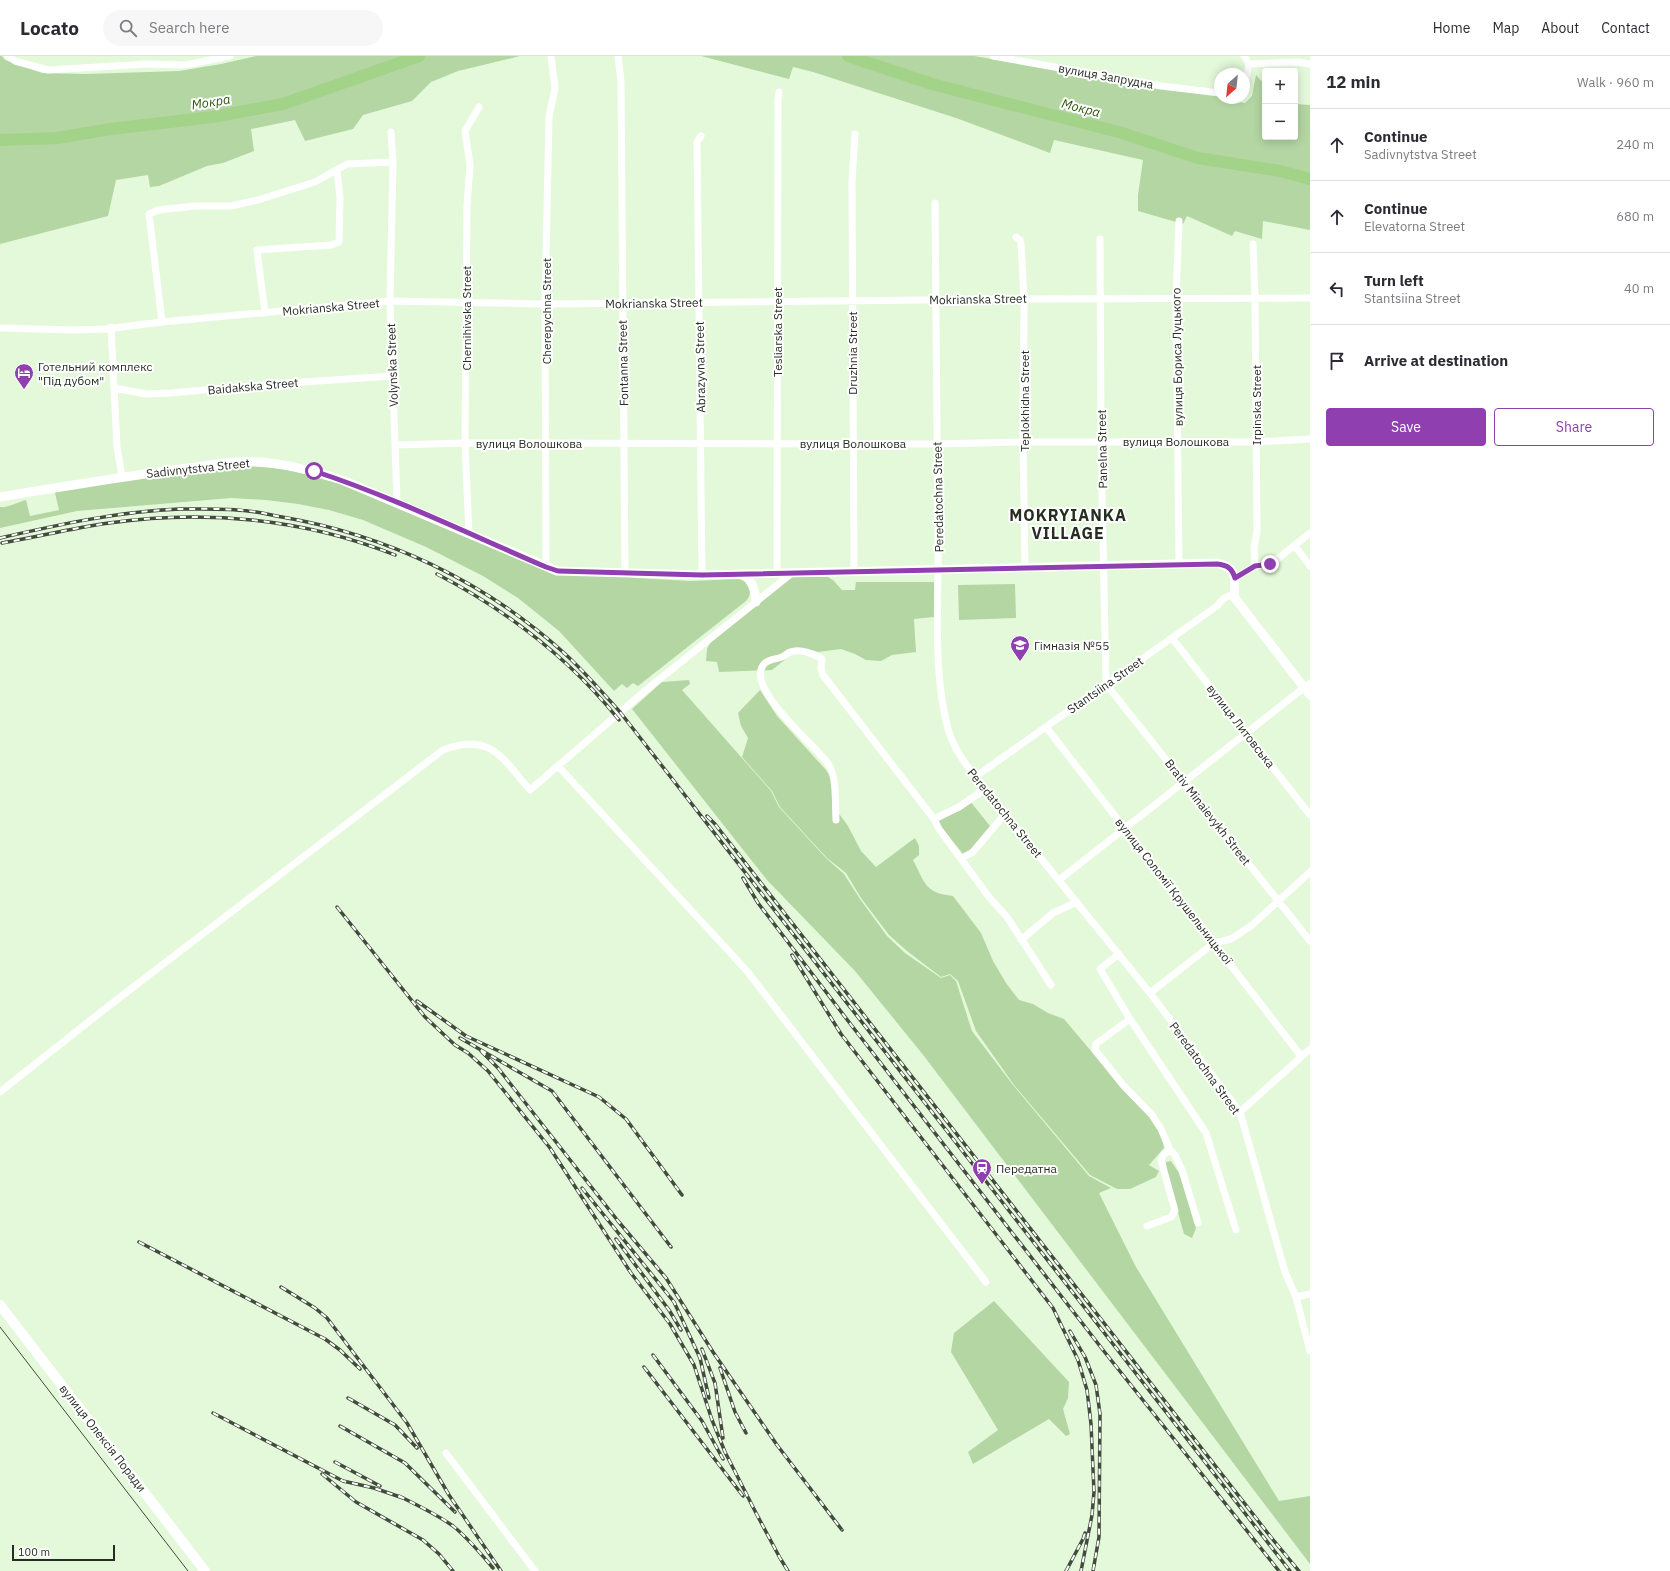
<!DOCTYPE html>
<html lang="en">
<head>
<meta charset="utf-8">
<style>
	:root { --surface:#fff; --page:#f7f7f7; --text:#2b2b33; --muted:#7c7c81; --line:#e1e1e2; --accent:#8f3faf }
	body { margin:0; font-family:"IBM Plex Sans",sans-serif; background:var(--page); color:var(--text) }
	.controls { position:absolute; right:12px; top:12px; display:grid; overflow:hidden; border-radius:4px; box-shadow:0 2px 10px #0003 }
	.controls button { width:36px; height:36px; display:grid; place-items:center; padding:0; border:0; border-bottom:1px solid var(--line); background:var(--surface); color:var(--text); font:20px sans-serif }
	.compass { position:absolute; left:1214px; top:12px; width:36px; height:36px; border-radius:50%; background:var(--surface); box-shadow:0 2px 10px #0003; rotate:207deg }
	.scale { position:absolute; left:12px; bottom:10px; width:103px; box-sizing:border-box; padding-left:4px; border:2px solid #262e22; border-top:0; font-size:11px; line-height:14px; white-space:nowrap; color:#262e22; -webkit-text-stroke:3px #fff; paint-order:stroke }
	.stop { position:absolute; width:12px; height:12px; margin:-9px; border:3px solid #8f3faf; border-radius:50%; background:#fff }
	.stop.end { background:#8f3faf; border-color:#fff; box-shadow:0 1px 4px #0008 }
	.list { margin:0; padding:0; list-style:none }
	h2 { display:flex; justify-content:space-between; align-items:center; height:52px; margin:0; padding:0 16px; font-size:17px }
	h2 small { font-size:13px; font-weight:400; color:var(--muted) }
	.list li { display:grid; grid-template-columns:26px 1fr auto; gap:12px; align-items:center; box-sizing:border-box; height:72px; padding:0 16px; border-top:1px solid var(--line) }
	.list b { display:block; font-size:15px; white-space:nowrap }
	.list p { margin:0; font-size:13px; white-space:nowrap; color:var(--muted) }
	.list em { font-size:13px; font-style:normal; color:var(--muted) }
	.actions { display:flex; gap:8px; padding:12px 16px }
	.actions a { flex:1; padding:9px 0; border:1px solid var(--accent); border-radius:4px; text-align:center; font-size:14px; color:var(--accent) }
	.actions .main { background:var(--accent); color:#fff }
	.icon { flex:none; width:22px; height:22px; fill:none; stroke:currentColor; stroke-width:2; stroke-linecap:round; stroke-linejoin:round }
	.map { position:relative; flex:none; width:1310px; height:1515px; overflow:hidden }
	header { display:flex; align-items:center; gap:24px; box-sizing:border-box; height:56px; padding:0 20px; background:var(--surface); border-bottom:1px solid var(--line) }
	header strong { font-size:19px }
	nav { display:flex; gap:22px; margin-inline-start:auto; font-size:14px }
	.search { width:280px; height:36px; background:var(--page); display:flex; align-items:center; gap:10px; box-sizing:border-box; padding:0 14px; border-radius:22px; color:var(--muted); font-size:15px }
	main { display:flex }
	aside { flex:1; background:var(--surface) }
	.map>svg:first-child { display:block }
	.green { fill:#b4d6a3 }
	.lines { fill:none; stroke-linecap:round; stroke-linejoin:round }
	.river { stroke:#a2d388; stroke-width:12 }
	.minor { stroke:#fff; stroke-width:7 }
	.tertiary { stroke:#fff; stroke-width:9 }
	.secondary { stroke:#fff; stroke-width:10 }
	.tram { stroke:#424c3d; stroke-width:1 }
	.rail-casing { stroke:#424c3d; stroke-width:3.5 }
	.rail { stroke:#fff; stroke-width:2; stroke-dasharray:6; stroke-linecap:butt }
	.route { stroke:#8f3faf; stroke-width:5 }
	.labels { text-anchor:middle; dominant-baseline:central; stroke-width:4; stroke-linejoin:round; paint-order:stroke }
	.street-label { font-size:12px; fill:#262e22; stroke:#fff }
	.poi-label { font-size:12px; fill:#262e22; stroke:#fff; text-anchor:start }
	.water-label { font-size:13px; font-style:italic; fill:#2d580a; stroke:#fff }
	.district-label { font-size:16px; font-weight:bold; letter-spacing:1px; fill:#262e22; stroke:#fff }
</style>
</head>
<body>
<header>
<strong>Locato</strong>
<div class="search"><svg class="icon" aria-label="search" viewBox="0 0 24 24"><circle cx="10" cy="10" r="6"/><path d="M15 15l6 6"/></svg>Search here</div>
<nav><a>Home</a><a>Map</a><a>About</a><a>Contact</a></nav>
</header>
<main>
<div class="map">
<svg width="1310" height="1515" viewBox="0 0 1310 1515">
	<rect width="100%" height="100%" fill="#e4f9da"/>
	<path class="green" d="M 0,0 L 2,0 L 5,4 L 42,17 L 86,18 L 179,15 L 221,8 L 256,0 L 520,0 L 458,15 L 431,26 L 412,45 L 363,59 L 353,73 L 305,85 L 295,64 L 251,73 L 254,95 L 223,107 L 207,110 L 159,130 L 150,131 L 148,119 L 116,124 L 108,160 L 0,188 Z
		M 701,0 L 974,0 L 1208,38 L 1220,41 L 1220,42 L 1245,47 L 1252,40 L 1256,19 L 1265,29 L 1265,81 L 1295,81 L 1295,48 L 1310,49 L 1310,174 L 1263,165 L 1262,183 L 1235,175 L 1232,180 L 1187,160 L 1183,168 L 1138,155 L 1138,139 L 1143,104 L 1054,84 L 1050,97 L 956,62 L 813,16 L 793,11 L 789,23 Z
		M 236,409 L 287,413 L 347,430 L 534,509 L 637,522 L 690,525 L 739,523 L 746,526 C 750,534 752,538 746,545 L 638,630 L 633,627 L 627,632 L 622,628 L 614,635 L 559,575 L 518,542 L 483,520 L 426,491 L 363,464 L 329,454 L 298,448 L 266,444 L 231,442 L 77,455 L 0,472 L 0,451 C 8,452 18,446 26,444 L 30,460 L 59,454 L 55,437 L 56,435 Z
		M 792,521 L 828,521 L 833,524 L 842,534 L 855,534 L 856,526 L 934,526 L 934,561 L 914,563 L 916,596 L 892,599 L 881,605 L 866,604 L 855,598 L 841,593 L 818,596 L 811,594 L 793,593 L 786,603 L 772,614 L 719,616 L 717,606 L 706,605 L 707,593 L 711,585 Z
		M 1015,528 L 1016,562 L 959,564 L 958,529 Z
		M 689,624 L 690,628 L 682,634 L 771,735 L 779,751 L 826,802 L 844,818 L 860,843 L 887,880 L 905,897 L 941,922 L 950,919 L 956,925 L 972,975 L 1013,1029 L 1089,1120 L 1111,1132 L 1099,1137 L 1136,1211 L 1279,1445 L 1310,1440 L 1310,1508 L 924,1000 L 855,915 L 767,824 L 632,653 L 662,626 Z
		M 760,634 L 777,660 L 826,714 L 838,733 L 837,755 L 848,770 L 861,795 L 876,811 L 915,782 L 919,790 L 919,799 L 913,804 C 925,826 924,837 953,840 L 981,877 L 993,905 L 1006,927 L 1019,944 L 1033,948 L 1048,957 L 1064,963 L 1129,1040 L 1148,1058 L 1162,1081 L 1164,1092 L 1149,1109 L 1159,1115 L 1156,1121 L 1130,1133 L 1117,1133 L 1090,1119 L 1014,1029 L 976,975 L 958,925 L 950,918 L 941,921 L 907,895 L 889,879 L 861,842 L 846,817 L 827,802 L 780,751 L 772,735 L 742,701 L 748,682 L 741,670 L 738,657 Z
		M 970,745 L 990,770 L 969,795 L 963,798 L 939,768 L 939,765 Z
		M 1171,1105 L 1179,1117 L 1196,1172 L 1192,1182 L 1184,1178 L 1167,1117 L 1166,1106 Z
		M 994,1245 L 1069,1326 L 1068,1342 L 1063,1353 L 1070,1378 L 1066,1380 L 1049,1363 L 973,1408 L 968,1396 L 998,1374 L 951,1296 L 954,1277 Z"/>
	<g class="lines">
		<path class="river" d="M 848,0 L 932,28 L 1122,77 L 1198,102 L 1280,115 L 1310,123
			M 0,84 L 57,82 L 111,73 L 212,61 L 283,48 L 419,0"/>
		<path class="minor" d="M 8,0 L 15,5 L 48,14 L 147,8 L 185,9 L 230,0
			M 618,0 L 621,25 L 625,517
			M 993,0 L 1161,30 L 1220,37
			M 1244,0 L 1249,8
			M 1249,8 L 1298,6 L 1310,8
			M 1244,38 L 1249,8
			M 391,76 L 393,106 L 390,245 L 397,446
			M 701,80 L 697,86 L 702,519
			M 935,147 C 935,260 937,373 938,485 C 939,543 933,602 945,660 C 950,687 959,699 975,721 L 1150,937 L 1240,1056 L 1285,1216 L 1296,1241 L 1310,1295
			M 1179,165 L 1176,242 L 1179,508
			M 1016,181 L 1020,184 L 1021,188 L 1024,243 L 1023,386 L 1025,512
			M 1100,183 L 1101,386 L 1106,628 L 1310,885
			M 1253,188 L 1255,241 L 1257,476 L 1254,492 L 1255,510
			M 265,257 L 257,194 L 331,189 L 339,186 L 340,142 L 337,114
			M 162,266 L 149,158 L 158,154 L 195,150 L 231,150 L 258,144 L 315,126 L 347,108 L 393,106
			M 111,271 L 117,391 L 122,420
			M 0,272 L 74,274 L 106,273 L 162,266 L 390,245 L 545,248 L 1024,243 L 1310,242
			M 115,332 L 146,338 L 170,337 L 274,328 L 392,320
			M 395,389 L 465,387 L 937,388 L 1023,386 L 1256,386 L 1310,383
			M 469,478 L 465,387 L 467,150 L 470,109 L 465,75 L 479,51
			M 1295,490 L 1310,510
			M 546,511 L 545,248 L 549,61 L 555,32 L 551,0
			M 854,515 L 852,125 L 855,78
			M 777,517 L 778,44 L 779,36
			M 1235,522 L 1255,510 L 1271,508 L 1310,477
			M 1172,582 L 1310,759
			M 1046,671 L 1301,1000
			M 558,710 L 747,915 L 986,1226
			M 975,721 L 1217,550 L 1224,542 L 1234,538
			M 934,763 L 959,751 L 985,733
			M 836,764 C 835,749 837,722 829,709 C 818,691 741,630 765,607 C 770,603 777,603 782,601 C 785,600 787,597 790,596 C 800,592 814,598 822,603 L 821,613 L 823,619 L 934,763 L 939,773 L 989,841 L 1007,861 L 1051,929
			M 962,802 L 973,796 L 1005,758
			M 1059,824 L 1310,627
			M 1021,884 L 1053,857 L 1077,846
			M 1119,898 L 1100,913 L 1130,963 L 1206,1077 L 1236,1174
			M 1150,937 L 1214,887 L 1231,883 L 1251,870 L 1310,816
			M 1130,963 L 1096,988 L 1095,994 L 1123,1029 L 1152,1059 L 1161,1073 L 1170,1094 L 1175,1099 L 1182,1114 L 1198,1167
			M 0,1036 L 106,952 L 443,694 C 491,676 502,702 530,734 L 646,634 L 792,517
			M 1240,1056 L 1310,993
			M 1147,1170 L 1171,1161 L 1175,1155 L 1161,1104 L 1164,1098 L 1170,1094
			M 1296,1241 L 1310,1238
			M 446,1397 L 535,1515"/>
		<path class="tertiary" d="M 0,441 C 60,431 120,421 180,413 C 206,410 233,404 259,406 C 288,408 314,415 342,424 L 557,515 L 702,519 L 1217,507 C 1238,512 1235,523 1234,541 L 1310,639
			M 744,518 C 753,527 755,533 756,546"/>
		<path class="secondary" d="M 0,1249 L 205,1515"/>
		<path class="tram" d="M 0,1271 L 188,1515"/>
		<defs>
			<path id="rail" d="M 0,482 C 57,469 121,455 180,453 C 202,453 226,452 248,455 C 260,456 271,459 282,461 C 386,479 484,525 563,596 C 583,614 601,635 620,656 L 1290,1515
				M 2,487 C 37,481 73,472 109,467 C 205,453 305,463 395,499
				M 437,518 C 506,554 570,603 619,664
				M 707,760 L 715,768 L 1270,1480 L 1299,1515
				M 743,822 L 758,847 L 852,970 L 1103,1294 L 1279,1515
				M 337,851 L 425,961 L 455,989 L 468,997 L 488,1015 L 550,1092 L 631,1217 L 670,1268 L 694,1309 L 712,1364 L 725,1396 L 756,1457 L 780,1502 L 788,1515
				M 792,899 L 841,978 L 1053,1252 L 1078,1304 L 1087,1334 L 1091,1368 L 1094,1436 L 1092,1459 L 1081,1515
				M 417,945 L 466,980 L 599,1041 L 626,1063 L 682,1139
				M 460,982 L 552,1035 L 671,1191
				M 481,995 L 498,1012 L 618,1165 L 666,1222 L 713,1296 L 777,1389 L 842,1474
				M 582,1132 L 674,1246 L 700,1302 L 709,1342
				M 616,1183 L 669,1254 L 681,1274
				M 139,1186 L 325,1283 L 340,1294 L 360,1313
				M 281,1231 L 315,1252 L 327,1262 L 407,1367 L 449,1439 L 501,1515
				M 1070,1275 L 1085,1301 L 1096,1329 L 1100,1358 L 1099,1481 L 1093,1515
				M 702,1293 L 715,1327 L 723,1382
				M 653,1299 L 702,1365 L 723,1403
				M 644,1311 L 743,1440
				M 720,1312 L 735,1356 L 746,1377
				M 348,1342 L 395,1369 L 417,1392
				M 213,1357 L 343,1425 L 374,1432 L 403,1442
				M 340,1370 L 405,1407 L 455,1456
				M 335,1406 L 380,1430
				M 322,1418 L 356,1446 L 423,1484 L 439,1498 L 453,1515
				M 399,1440 C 417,1449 436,1458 453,1470 C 468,1482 481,1498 493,1512
				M 1066,1515 L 1083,1483 L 1085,1477"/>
		</defs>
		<use href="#rail" class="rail-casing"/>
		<use href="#rail" class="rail"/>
	</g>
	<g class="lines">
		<path class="route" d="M 314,415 C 393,441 469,478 546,511 L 558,515 L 702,519 L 1217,508 C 1227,509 1232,512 1235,522 L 1255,510 L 1270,508"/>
	</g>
	<defs>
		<symbol id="hotel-pin" viewBox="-11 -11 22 30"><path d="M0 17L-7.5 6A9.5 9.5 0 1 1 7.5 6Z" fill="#8f3faf" stroke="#fff"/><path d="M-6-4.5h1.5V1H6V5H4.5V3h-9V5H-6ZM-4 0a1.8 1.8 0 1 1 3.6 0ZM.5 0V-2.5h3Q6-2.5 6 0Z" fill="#fff"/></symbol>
		<symbol id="school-pin" viewBox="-11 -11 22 30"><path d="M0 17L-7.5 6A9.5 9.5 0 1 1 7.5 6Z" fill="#8f3faf" stroke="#fff"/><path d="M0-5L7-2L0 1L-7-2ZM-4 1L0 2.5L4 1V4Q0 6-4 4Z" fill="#fff"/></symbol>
		<symbol id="station-pin" viewBox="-11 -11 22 30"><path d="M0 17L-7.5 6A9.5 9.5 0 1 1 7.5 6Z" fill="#8f3faf" stroke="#fff"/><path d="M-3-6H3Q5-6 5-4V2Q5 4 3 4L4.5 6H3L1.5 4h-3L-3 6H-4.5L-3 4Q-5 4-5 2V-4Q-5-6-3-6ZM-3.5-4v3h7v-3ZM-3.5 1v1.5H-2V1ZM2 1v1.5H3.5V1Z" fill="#fff"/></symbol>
	</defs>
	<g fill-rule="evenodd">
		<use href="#hotel-pin" x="13" y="306" width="22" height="30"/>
		<use href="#school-pin" x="1009" y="578" width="22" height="30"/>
		<use href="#station-pin" x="971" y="1101" width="22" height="30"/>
	</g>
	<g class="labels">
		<g class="street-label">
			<text transform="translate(1106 20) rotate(10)">вулиця Запрудна</text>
			<text transform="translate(978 243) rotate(-1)">Mokrianska Street</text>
			<text transform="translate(654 247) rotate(-1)">Mokrianska Street</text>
			<text transform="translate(331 251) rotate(-5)">Mokrianska Street</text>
			<text transform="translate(546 255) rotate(-90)">Cherepychna Street</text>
			<text transform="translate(466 262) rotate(-90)">Chernihivska Street</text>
			<text transform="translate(777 276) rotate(-90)">Tesliarska Street</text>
			<text transform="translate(852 297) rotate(-90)">Druzhnia Street</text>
			<text transform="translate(1177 301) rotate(-91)">вулиця Бориса Луцького</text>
			<text transform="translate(623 307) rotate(-91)">Fontanna Street</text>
			<text transform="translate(392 309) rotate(-92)">Volynska Street</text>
			<text transform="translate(700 311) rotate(-91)">Abrazyvna Street</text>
			<text transform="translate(253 330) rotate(-5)">Baidakska Street</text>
			<text transform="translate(1024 345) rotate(-90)">Teplokhidna Street</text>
			<text transform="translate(1256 349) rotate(-90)">Irpinska Street</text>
			<text x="1176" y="385">вулиця Волошкова</text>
			<text x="529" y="387">вулиця Волошкова</text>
			<text x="853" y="387">вулиця Волошкова</text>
			<text transform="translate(1102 393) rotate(-91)">Panelna Street</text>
			<text transform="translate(198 412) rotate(-6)">Sadivnytstva Street</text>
			<text transform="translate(938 441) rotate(-91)">Peredatochna Street</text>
			<text transform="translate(1105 629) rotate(-35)">Stantsiina Street</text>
			<text transform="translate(1241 670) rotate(52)">вулиця Литовська</text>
			<text transform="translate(1208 756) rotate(52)">Brativ Minaievykh Street</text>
			<text transform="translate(1005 757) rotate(51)">Peredatochna Street</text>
			<text transform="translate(1174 835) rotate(52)">вулиця Соломії Крушельницької</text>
			<text transform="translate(1205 1012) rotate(54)">Peredatochna Street</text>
			<text transform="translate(103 1382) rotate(52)">вулиця Олексія Поради</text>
		</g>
		<g class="poi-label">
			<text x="38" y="310">Готельний комплекс<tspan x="38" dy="14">"Під дубом"</tspan></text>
			<text x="1034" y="589">Гімназія №55</text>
			<text x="996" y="1112">Передатна</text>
		</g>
		<g class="water-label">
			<text transform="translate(211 46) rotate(-9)">Мокра</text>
			<text transform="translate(1081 52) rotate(14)">Мокра</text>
		</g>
		<g class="district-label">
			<text x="1068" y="459">MOKRYIANKA<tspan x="1068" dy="18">VILLAGE</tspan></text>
		</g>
	</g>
</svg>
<div class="controls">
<button>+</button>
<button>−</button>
</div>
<svg class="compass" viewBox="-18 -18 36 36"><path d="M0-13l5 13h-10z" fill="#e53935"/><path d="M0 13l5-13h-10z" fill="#7c7c81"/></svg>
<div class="scale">100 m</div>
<div class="stop" style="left:314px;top:415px"></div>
<div class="stop end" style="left:1270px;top:508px"></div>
</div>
<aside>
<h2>12 min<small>Walk · 960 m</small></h2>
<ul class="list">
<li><svg class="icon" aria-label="ahead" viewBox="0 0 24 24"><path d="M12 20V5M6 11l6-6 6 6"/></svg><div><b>Continue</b><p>Sadivnytstva Street</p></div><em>240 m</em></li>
<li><svg class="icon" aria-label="ahead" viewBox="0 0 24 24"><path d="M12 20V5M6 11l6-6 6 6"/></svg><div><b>Continue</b><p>Elevatorna Street</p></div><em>680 m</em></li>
<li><svg class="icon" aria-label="left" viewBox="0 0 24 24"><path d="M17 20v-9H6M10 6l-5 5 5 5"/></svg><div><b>Turn left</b><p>Stantsiina Street</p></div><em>40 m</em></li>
<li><svg class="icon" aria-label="arrive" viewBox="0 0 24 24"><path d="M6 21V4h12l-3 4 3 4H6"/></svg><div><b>Arrive at destination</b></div></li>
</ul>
<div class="actions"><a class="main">Save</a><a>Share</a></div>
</aside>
</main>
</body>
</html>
